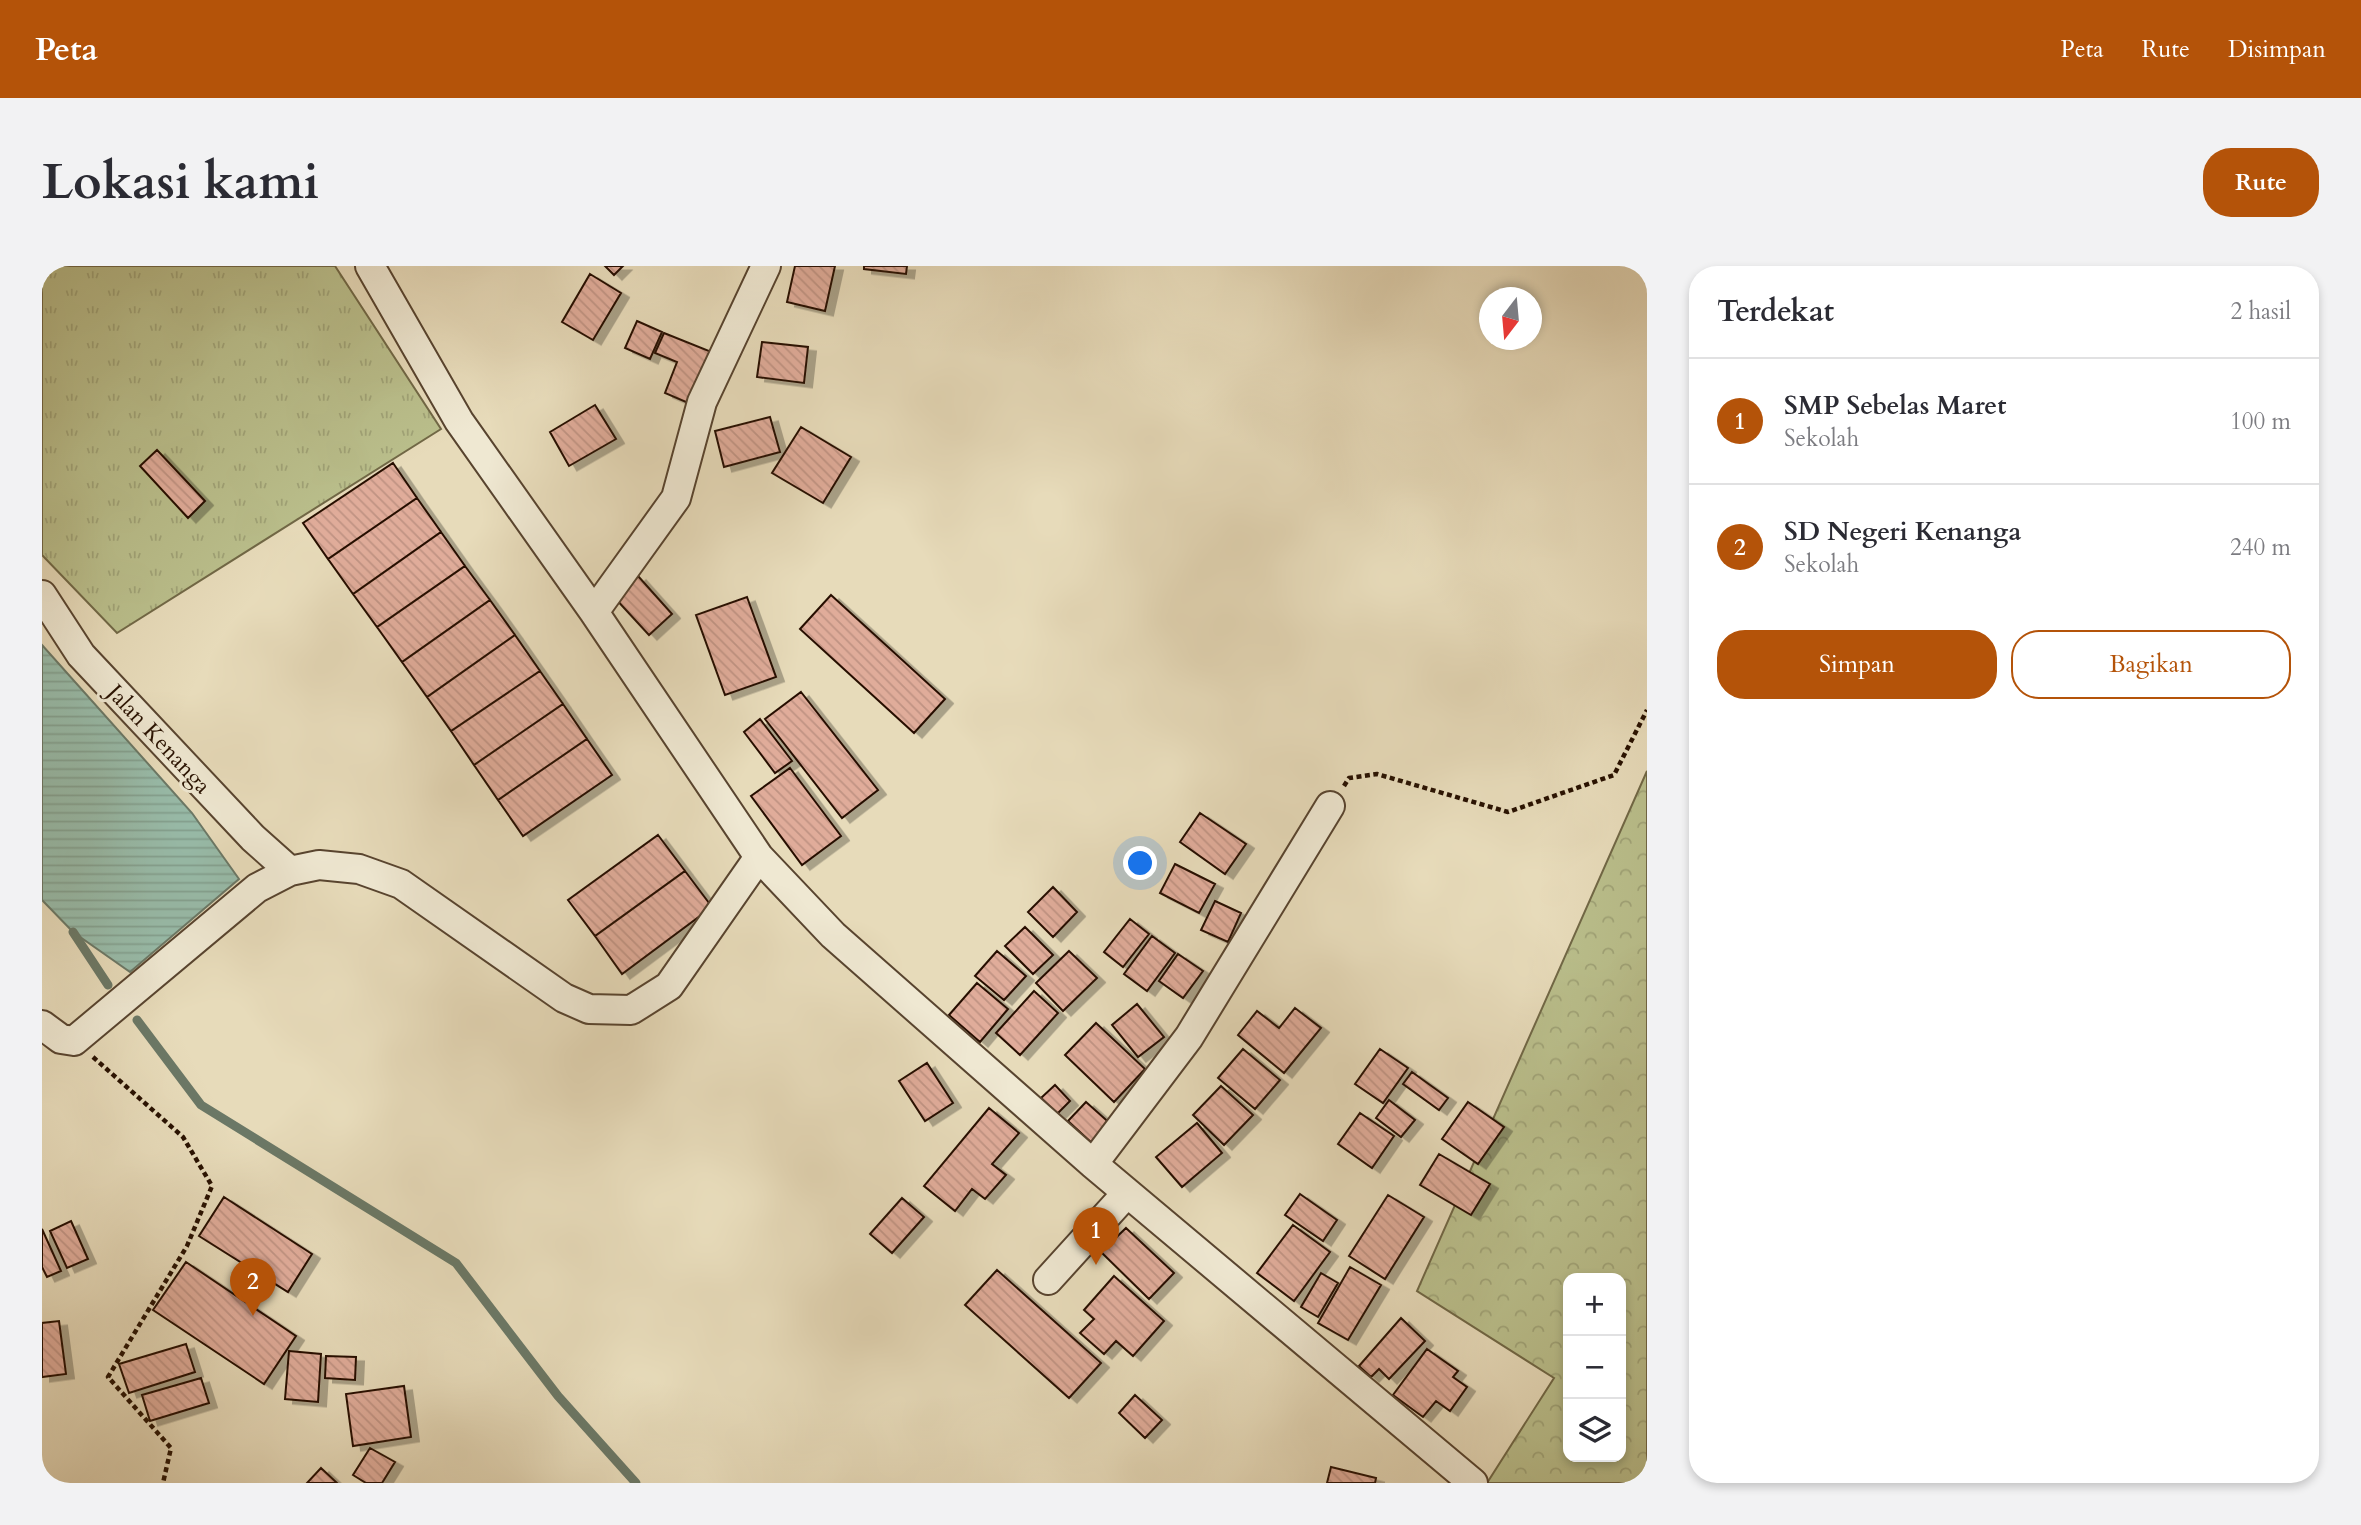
<!DOCTYPE html>
<html lang="id">
<head>
<meta charset="utf-8">
<style>
	:root { --surface:#fff; --page:#f2f2f3; --text:#2b2b33; --muted:#7c7c81; --line:#e1e1e2; --accent:#b45309 }
	body { margin:0; font-family:Cardo,serif; background:var(--page); color:var(--text) }
	.controls { position:absolute; right:21px; bottom:21px; display:grid; overflow:hidden; border-radius:14px; box-shadow:0 4px 10px #0003 }
	.controls button { width:63px; height:63px; display:grid; place-items:center; padding:0; border:0; border-bottom:2px solid var(--line); background:var(--surface); color:var(--text); font:35px sans-serif }
	.compass { position:absolute; left:1437px; top:21px; width:63px; height:63px; border-radius:50%; background:var(--surface); box-shadow:0 4px 10px #0003; rotate:196deg }
	.you { position:absolute; left:1099px; top:598px; width:24px; height:24px; margin:-18px; border:5px solid #fff; border-radius:50%; background:#1a73e8; box-shadow:0 0 0 10px #1a73e833 }
	.badge { display:grid; place-items:center; width:46px; height:46px; border-radius:50%; background:var(--accent); color:#fff; font-size:23px; font-weight:700 }
	.pin { position:absolute; translate:-50% -58px; filter:drop-shadow(0 2px 4px #0008) }
	.pin::after { content:''; position:absolute; top:37px; width:24px; height:21px; background:inherit; clip-path:polygon(0 0,100% 0,50% 100%) }
	.list { margin:0; padding:0; list-style:none }
	h2 { display:flex; justify-content:space-between; align-items:center; height:91px; margin:0; padding:0 28px; font-size:30px }
	h2 small { font-size:23px; font-weight:400; color:var(--muted) }
	.list li { display:grid; grid-template-columns:46px 1fr auto; gap:21px; align-items:center; box-sizing:border-box; height:126px; padding:0 28px; border-top:2px solid var(--line) }
	.list b { display:block; font-size:26px; white-space:nowrap }
	.list p { margin:0; font-size:23px; white-space:nowrap; color:var(--muted) }
	.list em { font-size:23px; font-style:normal; color:var(--muted) }
	.actions { display:flex; gap:14px; padding:21px 28px }
	.actions a { flex:1; padding:16px 0; border:2px solid var(--accent); border-radius:28px; text-align:center; font-size:24px; color:var(--accent) }
	.actions .main { background:var(--accent); color:#fff }
	.icon { flex:none; width:38px; height:38px; fill:none; stroke:currentColor; stroke-width:2; stroke-linecap:round; stroke-linejoin:round }
	.map { position:relative; flex:none; width:1605px; height:1217px; overflow:hidden; border-radius:28px }
	header { display:flex; align-items:center; gap:42px; box-sizing:border-box; height:98px; padding:0 35px; background:var(--accent); color:#fff }
	header strong { font-size:33px }
	nav { display:flex; gap:38px; margin-inline-start:auto; font-size:24px }
	.intro { display:flex; align-items:center; justify-content:space-between; box-sizing:border-box; height:168px; padding:0 42px }
	h1 { margin:0; font-size:49px }
	.button { padding:18px 32px; border-radius:28px; background:var(--accent); color:#fff; font-size:24px; font-weight:700 }
	main { display:flex; gap:42px; padding:0 42px }
	aside { flex:1; background:var(--surface); border-radius:28px; box-shadow:0 4px 10px #0003 }
	.map>svg:first-child { display:block }
	.grass { fill:url(#grass-tufts); stroke:#716846; stroke-width:2 }
	.forest { fill:url(#forest-crowns); stroke:#716846; stroke-width:2; fill-rule:evenodd }
	.water { fill:url(#water-rules); stroke:#6b7866; stroke-width:2 }
	.lines { fill:none; stroke-linecap:round; stroke-linejoin:round }
	.stream { stroke:#6b7866; stroke-width:9 }
	.building { fill:url(#building-back-hatch); stroke:#281101; stroke-width:2; filter:url(#shadow) }
	.minor-casing { stroke:#58442f; stroke-width:32 }
	.path { stroke:#281101; stroke-width:4.5; stroke-dasharray:5 3.5; stroke-linecap:butt }
	.minor { stroke:#efe8d2; stroke-width:28 }
	.labels { text-anchor:middle; dominant-baseline:central; stroke-width:6; stroke-linejoin:round; paint-order:stroke }
	.street-label { font-size:23px; fill:#281101; stroke:#efe8d2 }
</style>
</head>
<body>
<header>
<strong>Peta</strong>
<nav><a>Peta</a><a>Rute</a><a>Disimpan</a></nav>
</header>
<div class="intro"><h1>Lokasi kami</h1><a class="button">Rute</a></div>
<main>
<div class="map">
<svg width="1605" height="1217" viewBox="0 0 1605 1217">
	<defs>
		<pattern id="grass-tufts" width="24" height="20" patternUnits="userSpaceOnUse" patternTransform="scale(1.75)"><rect width="24" height="20" fill="#babf8c"/><path d="M3 7l-1-3M5 7V3M7 7l1-3M15 17l-1-3M17 17v-4M19 17l1-3" fill="none" stroke="#a0a377"/></pattern>
		<pattern id="forest-crowns" width="20" height="18" patternUnits="userSpaceOnUse" patternTransform="scale(1.75)"><rect width="20" height="18" fill="#babf8c"/><path d="M2 6a3 3 0 1 1 6 0M12 15a3 3 0 1 1 6 0" fill="none" stroke="#a0a377"/></pattern>
		<pattern id="water-rules" width="6" height="5" patternUnits="userSpaceOnUse" patternTransform="scale(1.75)"><rect width="6" height="5" fill="#98bcaa"/><path d="M0 2.5h6" fill="none" stroke="#83a190"/></pattern>
		<pattern id="building-back-hatch" width="6" height="6" patternUnits="userSpaceOnUse" patternTransform="scale(1.75)"><rect width="6" height="6" fill="#e0ac9a"/><path d="M-1 5l2 2M0 0l6 6M5-1l2 2" fill="none" stroke="#c09383"/></pattern>
		<filter id="shadow"><feDropShadow dx="8" dy="4.5" stdDeviation="0" flood-color="#0004"/></filter>
	</defs>
	<rect width="100%" height="100%" fill="#e7dbba"/>
	<filter id="stains"><feTurbulence type="fractalNoise" baseFrequency=".00286" numOctaves="4"/><feColorMatrix values="0 0 0 0 .2 0 0 0 0 .09 0 0 0 0 .02 0 0 0 .5 -.17"/></filter>
	<radialGradient id="worn" r=".72"><stop offset=".6" stop-color="#630" stop-opacity="0"/><stop offset="1" stop-color="#630" stop-opacity=".3"/></radialGradient>
	<path class="grass" d="M 0,0 L 293,0 L 399,163 L 75,367 L 0,289 Z"/>
	<path class="forest" d="M 1605,505 L 1605,1217 L 1445,1217 L 1512,1112 L 1375,1025 ZM 1526,1012 L 1579,1012 L 1579,1191 L 1526,1191 Z"/>
	<path class="water" d="M 0,379 L 150,547 L 197,613 L 88,706 L 31,666 L 0,634 Z"/>
	<g class="lines">
		<path class="stream" d="M 31,666 L 66,719
			M 95,754 L 159,839 L 414,997 L 516,1130 L 594,1217"/>
	</g>
	<path class="building" d="M 563,0 L 581,0 L 572,9 Z
		M 753,0 L 793,0 L 783,45 L 745,36 Z
		M 822,0 L 865,0 L 864,8 L 822,3 Z
		M 548,8 L 579,27 L 551,74 L 520,56 Z
		M 595,55 L 620,66 L 608,93 L 583,82 Z
		M 622,67 L 672,87 L 651,139 L 623,127 L 635,96 L 613,87 Z
		M 720,76 L 766,81 L 762,117 L 715,111 Z
		M 553,139 L 574,173 L 527,200 L 508,166 Z
		M 728,151 L 738,186 L 682,201 L 673,165 Z
		M 759,161 L 809,191 L 781,237 L 730,207 Z
		M 115,184 L 163,235 L 146,252 L 98,200 Z
		M 351,197 L 375,232 L 286,293 L 261,257 Z
		M 375,232 L 399,266 L 311,328 L 286,293 Z
		M 399,266 L 423,300 L 335,361 L 311,328 Z
		M 423,300 L 448,334 L 360,396 L 335,361 Z
		M 596,310 L 630,348 L 607,369 L 572,331 Z
		M 789,329 L 903,433 L 872,467 L 758,363 Z
		M 705,331 L 734,411 L 683,429 L 654,349 Z
		M 448,334 L 473,369 L 385,431 L 360,396 Z
		M 473,369 L 498,405 L 409,465 L 385,431 Z
		M 498,405 L 521,438 L 432,499 L 409,465 Z
		M 759,426 L 836,524 L 800,552 L 723,453 Z
		M 521,438 L 545,473 L 456,534 L 432,499 Z
		M 718,453 L 750,495 L 733,507 L 702,466 Z
		M 545,473 L 570,509 L 481,570 L 456,534 Z
		M 748,502 L 799,570 L 760,599 L 709,530 Z
		M 1158,547 L 1204,578 L 1183,608 L 1138,576 Z
		M 616,569 L 643,605 L 553,670 L 526,634 Z
		M 1133,598 L 1173,618 L 1157,647 L 1118,627 Z
		M 643,605 L 670,641 L 580,708 L 553,670 Z
		M 1011,621 L 1035,646 L 1011,671 L 986,646 Z
		M 1173,635 L 1199,647 L 1186,676 L 1159,664 Z
		M 1088,653 L 1107,668 L 1081,701 L 1062,686 Z
		M 983,661 L 1011,689 L 991,708 L 963,680 Z
		M 1110,670 L 1133,687 L 1105,725 L 1082,708 Z
		M 955,685 L 984,710 L 962,734 L 933,710 Z
		M 1027,685 L 1055,712 L 1021,745 L 994,717 Z
		M 1136,688 L 1161,705 L 1141,732 L 1117,715 Z
		M 935,717 L 966,743 L 938,776 L 907,749 Z
		M 992,725 L 1016,747 L 978,789 L 954,767 Z
		M 1095,738 L 1122,771 L 1096,791 L 1070,759 Z
		M 1253,742 L 1279,762 L 1242,807 L 1196,769 L 1215,745 L 1237,762 Z
		M 1054,757 L 1103,803 L 1072,836 L 1023,789 Z
		M 1201,783 L 1238,814 L 1213,843 L 1176,812 Z
		M 1338,783 L 1366,802 L 1341,837 L 1313,818 Z
		M 885,797 L 911,837 L 883,855 L 857,815 Z
		M 1370,806 L 1406,832 L 1397,844 L 1361,818 Z
		M 1013,819 L 1028,835 L 1015,848 L 999,832 Z
		M 1179,820 L 1211,849 L 1182,879 L 1151,849 Z
		M 1347,834 L 1373,854 L 1359,871 L 1334,852 Z
		M 1044,836 L 1071,860 L 1052,879 L 1026,855 Z
		M 1426,836 L 1462,861 L 1436,898 L 1400,873 Z
		M 947,842 L 977,867 L 950,898 L 964,909 L 943,933 L 930,923 L 913,945 L 882,920 Z
		M 1318,847 L 1352,870 L 1330,902 L 1296,878 Z
		M 1155,857 L 1180,887 L 1140,921 L 1114,891 Z
		M 1397,888 L 1448,918 L 1429,949 L 1378,919 Z
		M 1258,928 L 1295,954 L 1281,975 L 1243,949 Z
		M 1346,929 L 1382,951 L 1343,1013 L 1307,990 Z
		M 182,931 L 270,988 L 246,1026 L 157,970 Z
		M 860,932 L 882,951 L 850,987 L 828,968 Z
		M 29,955 L 46,993 L 25,1002 L 8,965 Z
		M 1251,959 L 1288,986 L 1252,1035 L 1215,1007 Z
		M 1084,962 L 1132,1007 L 1107,1033 L 1059,986 Z
		M 0,963 L 19,1005 L 5,1011 L 0,1001 Z
		M 144,996 L 254,1070 L 222,1118 L 111,1044 Z
		M 1308,1001 L 1339,1019 L 1306,1074 L 1276,1057 Z
		M 955,1004 L 1059,1097 L 1027,1132 L 923,1039 Z
		M 1279,1007 L 1296,1017 L 1276,1051 L 1259,1041 Z
		M 1072,1010 L 1122,1055 L 1091,1090 L 1074,1075 L 1062,1088 L 1038,1067 L 1052,1053 L 1042,1044 Z
		M 1359,1052 L 1383,1075 L 1347,1113 L 1337,1103 L 1329,1111 L 1317,1100 Z
		M 17,1055 L 24,1108 L 0,1111 L 0,1057 Z
		M 144,1078 L 153,1106 L 87,1127 L 77,1098 Z
		M 1385,1083 L 1416,1105 L 1411,1111 L 1425,1121 L 1408,1145 L 1394,1135 L 1381,1151 L 1351,1129 Z
		M 247,1085 L 279,1088 L 276,1136 L 243,1133 Z
		M 284,1090 L 314,1091 L 313,1114 L 283,1112 Z
		M 159,1112 L 167,1137 L 108,1155 L 100,1129 Z
		M 362,1120 L 369,1171 L 311,1180 L 304,1128 Z
		M 1093,1129 L 1120,1154 L 1103,1172 L 1077,1147 Z
		M 328,1182 L 353,1196 L 340,1217 L 324,1217 L 311,1209 Z
		M 1289,1201 L 1334,1212 L 1333,1217 L 1285,1217 Z
		M 279,1202 L 295,1217 L 265,1217 Z"/>
	<g class="lines">
		<defs>
			<path id="minor" d="M 328,0 L 417,155 L 552,346 L 717,591 L 791,669 L 1051,898 L 1431,1217
				M 0,329 L 39,389 L 211,572 L 248,605
				M 552,346 L 634,232 L 660,136 L 724,0
				M 0,759 L 19,773 L 32,775 L 215,622 L 248,605 L 277,599 L 317,603 L 359,618 L 522,732 L 547,743 L 589,744 L 627,720 L 717,591
				M 1051,898 L 1147,771 L 1288,540
				M 1006,1014 L 1085,927"/>
		</defs>
		<use href="#minor" class="minor-casing"/>
		<path class="path" d="M 1302,520 L 1307,512 L 1335,508 L 1466,546 L 1572,509 L 1605,444
			M 51,791 L 141,871 L 170,920 L 145,980 L 66,1111 L 129,1182 L 121,1217"/>
		<use href="#minor" class="minor"/>
	</g>
	<g class="labels">
		<g class="street-label">
			<text transform="translate(117 473) rotate(47)">Jalan Kenanga</text>
		</g>
	</g>
	<rect width="100%" height="100%" filter="url(#stains)"/>
	<rect width="100%" height="100%" fill="url(#worn)"/>
</svg>
<div class="controls">
<button>+</button>
<button>−</button>
<button><svg class="icon" aria-label="layers" viewBox="0 0 24 24"><path d="M12 4l9 5-9 5-9-5zM3 14l9 5 9-5"/></svg></button>
</div>
<svg class="compass" viewBox="-18 -18 36 36"><path d="M0-13l5 13h-10z" fill="#e53935"/><path d="M0 13l5-13h-10z" fill="#7c7c81"/></svg>
<div class="you"></div>
<div class="pin badge" style="left:1054px;top:999px">1</div>
<div class="pin badge" style="left:211px;top:1050px">2</div>
</div>
<aside>
<h2>Terdekat<small>2 hasil</small></h2>
<ul class="list">
<li><span class="badge">1</span><div><b>SMP Sebelas Maret</b><p>Sekolah</p></div><em>100 m</em></li>
<li><span class="badge">2</span><div><b>SD Negeri Kenanga</b><p>Sekolah</p></div><em>240 m</em></li>
</ul>
<div class="actions"><a class="main">Simpan</a><a>Bagikan</a></div>
</aside>
</main>
</body>
</html>
